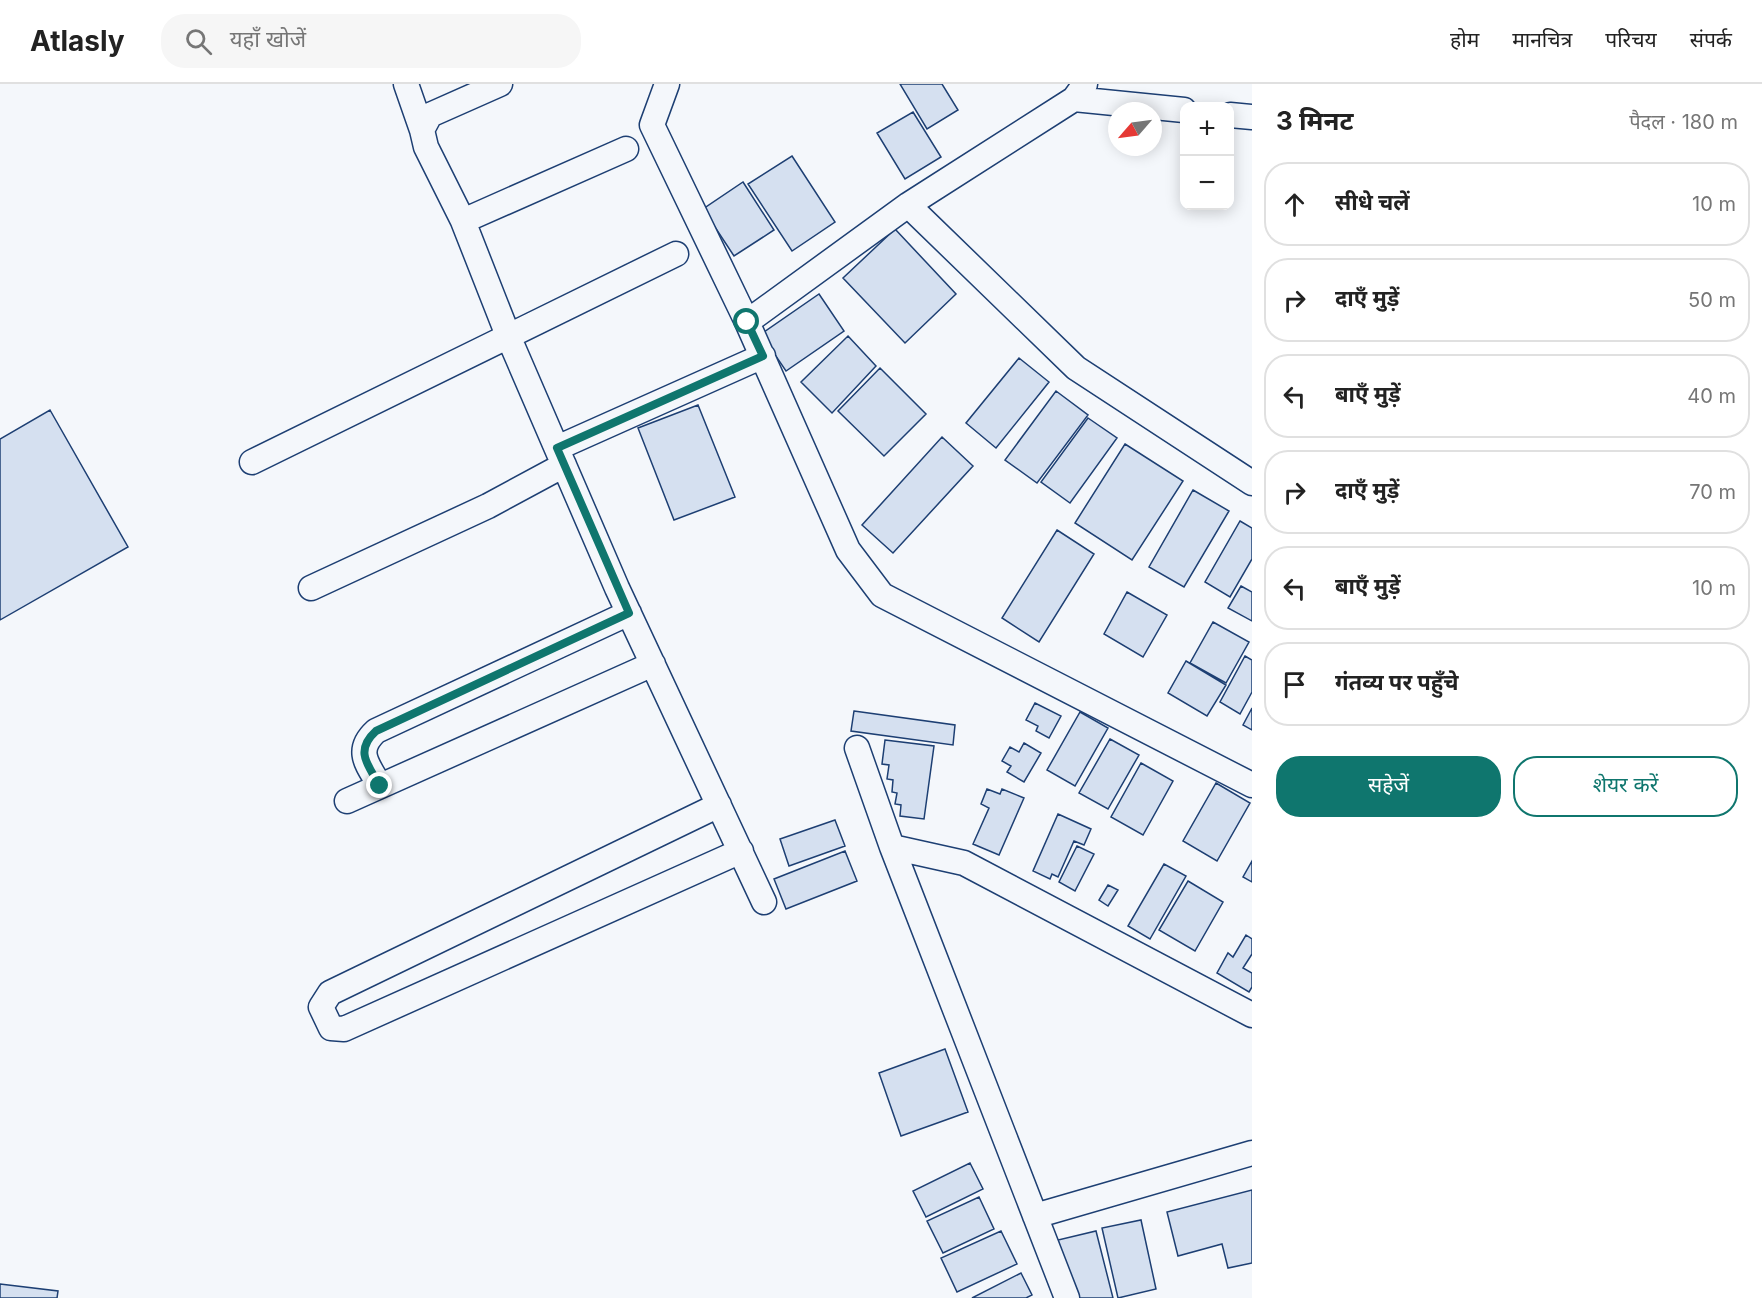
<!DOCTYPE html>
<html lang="hi">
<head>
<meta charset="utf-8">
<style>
	:root { --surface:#fff; --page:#f6f6f6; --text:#222; --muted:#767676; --line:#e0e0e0; --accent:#0f766e }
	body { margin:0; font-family:Inter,"Noto Sans Devanagari",sans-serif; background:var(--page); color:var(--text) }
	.controls { position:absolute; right:18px; top:18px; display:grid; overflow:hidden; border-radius:12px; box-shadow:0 3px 15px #0003 }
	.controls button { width:54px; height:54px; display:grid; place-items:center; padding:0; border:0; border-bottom:2px solid var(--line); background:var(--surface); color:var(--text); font:30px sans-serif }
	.compass { position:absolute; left:1108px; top:18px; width:54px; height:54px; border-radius:50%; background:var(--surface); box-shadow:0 3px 15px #0003; rotate:242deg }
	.stop { position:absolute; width:18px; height:18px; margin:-14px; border:4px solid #0f766e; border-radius:50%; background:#fff }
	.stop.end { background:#0f766e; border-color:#fff; box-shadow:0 2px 6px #0008 }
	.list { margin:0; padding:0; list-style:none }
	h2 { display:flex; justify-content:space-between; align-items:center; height:78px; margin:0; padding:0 24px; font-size:26px }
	h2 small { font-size:20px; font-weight:400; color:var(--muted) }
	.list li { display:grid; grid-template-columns:39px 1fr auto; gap:18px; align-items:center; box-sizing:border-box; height:84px; margin:0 12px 12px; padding:0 12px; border:2px solid var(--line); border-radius:24px }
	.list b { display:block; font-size:22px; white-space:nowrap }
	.list em { font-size:20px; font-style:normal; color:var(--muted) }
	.actions { display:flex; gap:12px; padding:18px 24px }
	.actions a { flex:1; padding:14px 0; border:2px solid var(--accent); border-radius:24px; text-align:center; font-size:21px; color:var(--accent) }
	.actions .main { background:var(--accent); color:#fff }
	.icon { flex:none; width:33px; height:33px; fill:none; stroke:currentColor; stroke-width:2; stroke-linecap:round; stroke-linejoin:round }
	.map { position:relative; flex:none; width:1252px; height:1214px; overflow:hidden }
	header { display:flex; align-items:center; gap:36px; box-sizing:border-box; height:84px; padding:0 30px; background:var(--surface); border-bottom:2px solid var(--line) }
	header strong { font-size:28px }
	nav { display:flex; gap:33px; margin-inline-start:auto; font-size:21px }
	.search { width:420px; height:54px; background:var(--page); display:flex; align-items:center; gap:15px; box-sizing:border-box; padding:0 21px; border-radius:24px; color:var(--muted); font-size:22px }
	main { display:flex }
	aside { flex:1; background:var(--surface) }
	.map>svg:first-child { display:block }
	.building { fill:#d5e0f0; stroke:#1d3f73; stroke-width:1.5 }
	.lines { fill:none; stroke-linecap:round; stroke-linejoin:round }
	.minor-casing { stroke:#1d3f73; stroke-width:27 }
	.minor { stroke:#f4f7fb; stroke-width:24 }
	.route { stroke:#0f766e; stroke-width:8 }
</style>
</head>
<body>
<header>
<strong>Atlasly</strong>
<div class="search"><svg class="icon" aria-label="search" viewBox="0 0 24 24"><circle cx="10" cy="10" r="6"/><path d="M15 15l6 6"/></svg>यहाँ खोजें</div>
<nav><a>होम</a><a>मानचित्र</a><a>परिचय</a><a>संपर्क</a></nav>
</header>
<main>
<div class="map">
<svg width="1252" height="1214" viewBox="0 0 1252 1214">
	<rect width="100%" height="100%" fill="#f4f7fb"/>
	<path class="building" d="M 900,0 L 942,0 L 958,26 L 927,45 Z
		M 913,28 L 941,73 L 905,95 L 877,49 Z
		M 792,72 L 835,138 L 792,167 L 748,100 Z
		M 743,98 L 774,146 L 734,172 L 703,125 Z
		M 895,145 L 956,210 L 905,259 L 843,194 Z
		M 819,210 L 844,247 L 786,287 L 761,250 Z
		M 848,252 L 876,282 L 832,329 L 801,298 Z
		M 1019,274 L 1049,298 L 996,364 L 966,339 Z
		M 880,284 L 926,330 L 884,372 L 838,327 Z
		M 1056,307 L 1088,331 L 1037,399 L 1005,376 Z
		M 698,321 L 735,413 L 674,436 L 638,344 Z
		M 50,326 L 128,463 L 0,536 L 0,355 Z
		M 1088,334 L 1117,354 L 1070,419 L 1041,398 Z
		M 942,353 L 973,382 L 893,469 L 862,441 Z
		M 1125,360 L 1183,397 L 1132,476 L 1075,439 Z
		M 1193,406 L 1229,427 L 1184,503 L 1149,483 Z
		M 1240,437 L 1252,444 L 1252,475 L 1230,513 L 1205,498 Z
		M 1057,446 L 1094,470 L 1039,558 L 1002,534 Z
		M 1241,502 L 1252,508 L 1252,537 L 1228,524 Z
		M 1127,508 L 1167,531 L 1143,573 L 1104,550 Z
		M 1213,538 L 1249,558 L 1226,599 L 1190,579 Z
		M 1245,572 L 1252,576 L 1252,608 L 1240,630 L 1220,618 Z
		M 1186,577 L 1226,601 L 1207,632 L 1168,609 Z
		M 1035,619 L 1061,632 L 1049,654 L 1036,647 L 1038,642 L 1026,636 Z
		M 1252,624 L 1252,646 L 1243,641 Z
		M 854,627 L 955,641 L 953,661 L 851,647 Z
		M 1080,628 L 1108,644 L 1075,702 L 1047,686 Z
		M 1110,655 L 1139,671 L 1108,725 L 1079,709 Z
		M 885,656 L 934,662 L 924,735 L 900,732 L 901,721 L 895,720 L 897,709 L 892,708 L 893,696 L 887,695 L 889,681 L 882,680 Z
		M 1024,659 L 1041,669 L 1024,698 L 1007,688 L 1011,682 L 1002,677 L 1010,663 L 1019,668 Z
		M 1141,679 L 1173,697 L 1143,751 L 1111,733 Z
		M 1216,699 L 1250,719 L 1217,777 L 1183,757 Z
		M 987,705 L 1000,710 L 1002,705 L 1024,714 L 999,771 L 973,760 L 989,724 L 981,720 Z
		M 1058,730 L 1091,745 L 1084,761 L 1074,757 L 1058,793 L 1052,790 L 1050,795 L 1033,787 Z
		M 835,736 L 845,762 L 789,782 L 780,755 Z
		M 1077,762 L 1094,770 L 1075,807 L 1059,798 Z
		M 845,767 L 857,797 L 786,825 L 774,795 Z
		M 1252,777 L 1252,798 L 1243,793 Z
		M 1164,780 L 1186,792 L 1150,855 L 1128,842 Z
		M 1188,797 L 1223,818 L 1195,867 L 1159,846 Z
		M 1108,801 L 1118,806 L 1108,822 L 1099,816 Z
		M 1246,851 L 1252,855 L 1252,870 L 1243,884 L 1252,889 L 1252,903 L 1249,908 L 1217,889 L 1228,869 L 1233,873 Z
		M 945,965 L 968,1028 L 901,1052 L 879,989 Z
		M 970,1079 L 983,1105 L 926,1133 L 913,1107 Z
		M 1252,1106 L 1252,1179 L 1228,1184 L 1222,1160 L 1178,1172 L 1167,1128 Z
		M 979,1113 L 994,1145 L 943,1169 L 927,1137 Z
		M 1141,1136 L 1156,1205 L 1118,1214 L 1102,1144 Z
		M 1001,1147 L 1017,1180 L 957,1208 L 941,1174 Z
		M 1096,1147 L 1113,1214 L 1073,1214 L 1058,1156 Z
		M 1021,1189 L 1032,1211 L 1026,1214 L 972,1214 Z
		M 0,1200 L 58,1207 L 57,1214 L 0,1214 Z"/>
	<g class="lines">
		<defs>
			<path id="minor" d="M 406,0 L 422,46
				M 500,0 L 430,31 L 422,46 L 426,63 L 463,137 L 509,254 L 617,504 L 764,818
				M 667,0 L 652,41 L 747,238 L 848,466 L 882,511 L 1252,701
				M 1074,15 L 1184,26
				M 1230,31 L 1252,33
				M 908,121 L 1076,284 L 1252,399
				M 463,137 L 626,65
				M 747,238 L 908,121 L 1074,15 L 1085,0
				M 557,364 L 763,272
				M 252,378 L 676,170
				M 311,504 L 488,422 L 564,381
				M 857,664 L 892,763
				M 380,702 C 368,681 354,667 376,647 L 629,529
				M 347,717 L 653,580
				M 719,721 L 330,909 L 321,923 L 331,944 L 344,945 L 741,767
				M 1035,1132 L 1252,1069
				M 1067,1214 L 892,763 L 964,779 L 1252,931"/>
		</defs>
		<use href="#minor" class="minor-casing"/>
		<use href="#minor" class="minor"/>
	</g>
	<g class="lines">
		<path class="route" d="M 380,702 C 368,681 354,667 376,647 L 629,529 L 557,364 L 763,272 L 747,238"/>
	</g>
</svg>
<div class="controls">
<button>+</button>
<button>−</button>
</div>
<svg class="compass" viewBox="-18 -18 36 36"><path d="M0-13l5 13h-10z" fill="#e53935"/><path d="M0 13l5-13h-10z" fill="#767676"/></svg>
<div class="stop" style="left:747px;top:238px"></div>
<div class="stop end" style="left:380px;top:702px"></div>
</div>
<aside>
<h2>3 मिनट<small>पैदल · 180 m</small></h2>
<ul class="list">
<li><svg class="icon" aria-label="ahead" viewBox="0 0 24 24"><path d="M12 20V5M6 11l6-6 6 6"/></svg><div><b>सीधे चलें</b></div><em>10 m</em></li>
<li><svg class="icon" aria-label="right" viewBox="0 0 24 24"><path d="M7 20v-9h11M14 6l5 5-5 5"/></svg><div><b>दाएँ मुड़ें</b></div><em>50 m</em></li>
<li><svg class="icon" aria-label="left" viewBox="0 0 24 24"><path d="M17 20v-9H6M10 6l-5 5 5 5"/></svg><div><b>बाएँ मुड़ें</b></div><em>40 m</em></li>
<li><svg class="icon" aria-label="right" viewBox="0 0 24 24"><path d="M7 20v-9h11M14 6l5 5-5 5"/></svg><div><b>दाएँ मुड़ें</b></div><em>70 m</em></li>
<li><svg class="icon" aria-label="left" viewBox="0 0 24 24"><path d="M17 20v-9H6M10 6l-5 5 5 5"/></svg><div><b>बाएँ मुड़ें</b></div><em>10 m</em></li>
<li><svg class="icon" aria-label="arrive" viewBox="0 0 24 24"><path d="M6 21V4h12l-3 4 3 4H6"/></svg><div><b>गंतव्य पर पहुँचे</b></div></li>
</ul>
<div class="actions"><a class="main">सहेजें</a><a>शेयर करें</a></div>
</aside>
</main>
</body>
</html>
